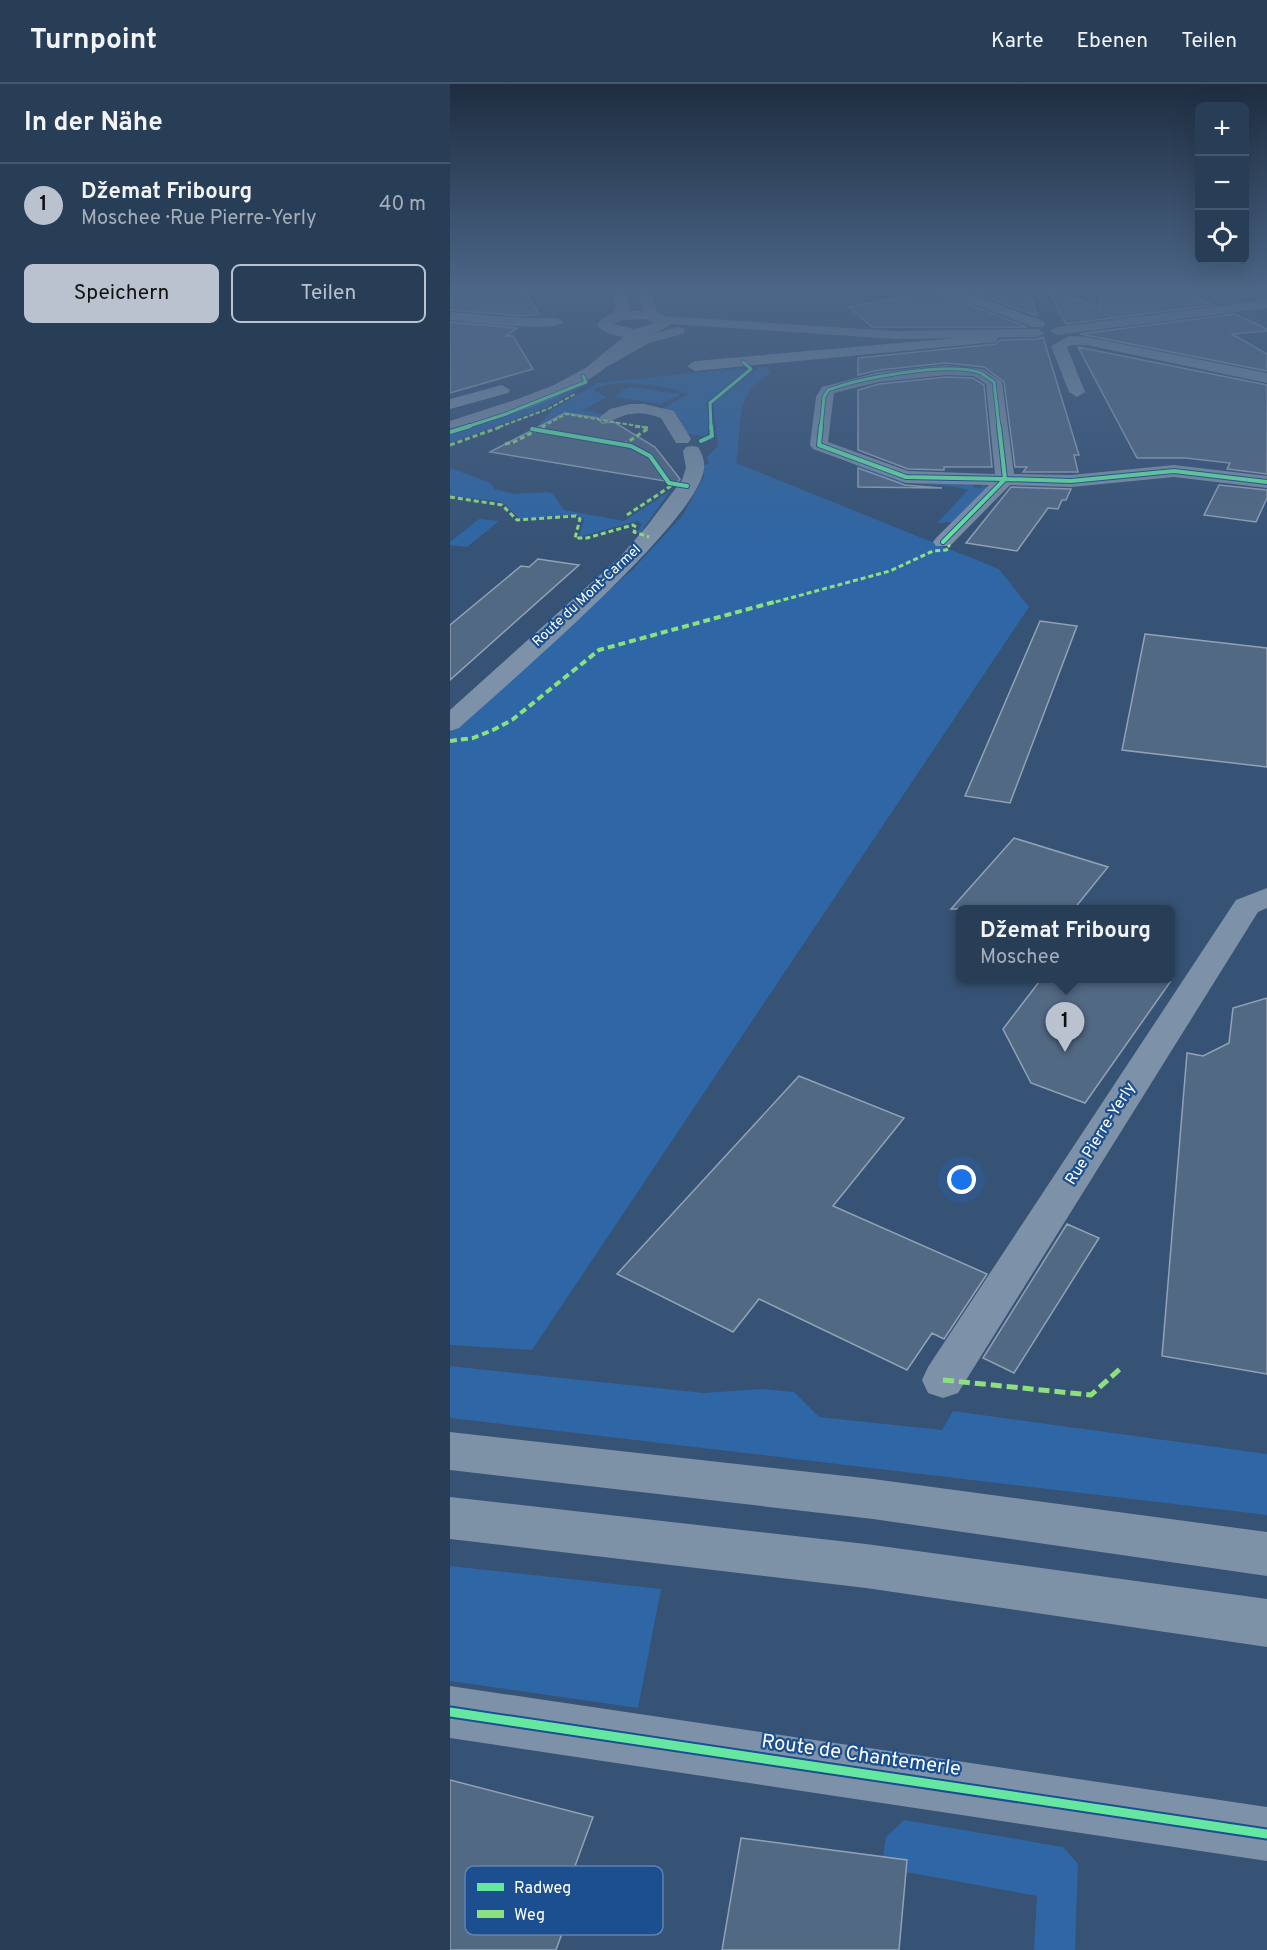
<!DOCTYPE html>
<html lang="de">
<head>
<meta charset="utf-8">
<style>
	:root { --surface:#283e57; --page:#30455d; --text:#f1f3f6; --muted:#a5aeba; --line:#44576d; --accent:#b9c2ce }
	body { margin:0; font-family:Overpass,sans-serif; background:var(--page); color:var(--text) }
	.controls { position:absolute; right:18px; top:18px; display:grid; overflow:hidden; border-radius:9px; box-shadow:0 6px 24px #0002 }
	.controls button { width:54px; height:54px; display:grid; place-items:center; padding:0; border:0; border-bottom:2px solid var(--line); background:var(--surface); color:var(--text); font:30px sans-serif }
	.you { position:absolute; left:512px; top:1096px; width:21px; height:21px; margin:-15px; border:4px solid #fff; border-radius:50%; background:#1a73e8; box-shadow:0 0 0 9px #1a73e833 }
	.badge { display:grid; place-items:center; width:39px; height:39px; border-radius:50%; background:var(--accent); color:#111; font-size:20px; font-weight:700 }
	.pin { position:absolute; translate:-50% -50px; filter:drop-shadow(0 2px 3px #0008) }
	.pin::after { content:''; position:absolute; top:32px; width:21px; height:18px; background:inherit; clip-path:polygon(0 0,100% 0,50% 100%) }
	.popup { position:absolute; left:506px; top:821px; width:219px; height:78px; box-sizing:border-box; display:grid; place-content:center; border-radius:9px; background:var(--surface); filter:drop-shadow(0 2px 4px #0005); font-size:20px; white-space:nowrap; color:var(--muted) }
	.popup b { font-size:22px; color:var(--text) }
	.popup::after { content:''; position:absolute; left:50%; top:100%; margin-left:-12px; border:12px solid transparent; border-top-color:var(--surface) }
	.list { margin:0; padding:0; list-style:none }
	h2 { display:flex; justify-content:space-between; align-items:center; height:78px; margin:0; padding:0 24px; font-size:26px }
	h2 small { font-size:20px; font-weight:400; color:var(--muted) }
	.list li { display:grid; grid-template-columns:39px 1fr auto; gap:18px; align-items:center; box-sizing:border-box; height:84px; padding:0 24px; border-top:2px solid var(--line) }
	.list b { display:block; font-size:22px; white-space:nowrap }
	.list p { margin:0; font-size:20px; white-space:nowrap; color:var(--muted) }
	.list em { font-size:20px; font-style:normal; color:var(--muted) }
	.actions { display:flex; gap:12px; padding:18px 24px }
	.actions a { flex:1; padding:14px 0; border:2px solid var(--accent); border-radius:9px; text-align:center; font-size:21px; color:var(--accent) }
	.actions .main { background:var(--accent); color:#111 }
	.icon { flex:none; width:33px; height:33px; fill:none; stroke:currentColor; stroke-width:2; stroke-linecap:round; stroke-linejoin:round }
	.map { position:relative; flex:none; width:817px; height:1866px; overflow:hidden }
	header { display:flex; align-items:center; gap:36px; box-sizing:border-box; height:84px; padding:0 30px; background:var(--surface); border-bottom:2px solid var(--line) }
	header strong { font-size:28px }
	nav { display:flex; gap:33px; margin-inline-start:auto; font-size:21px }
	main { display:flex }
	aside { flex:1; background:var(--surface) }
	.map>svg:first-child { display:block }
	.green { fill:#2f66a5 }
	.building { fill:#526984; stroke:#92a2b6; stroke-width:1.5 }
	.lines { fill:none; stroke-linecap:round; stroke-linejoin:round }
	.minor { fill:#7d92a8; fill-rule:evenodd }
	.tertiary { fill:#7d92a8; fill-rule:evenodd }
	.secondary { fill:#798da4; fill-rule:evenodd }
	.primary { fill:#7d8ea7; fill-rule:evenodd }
	.trunk { fill:#7e90a7; fill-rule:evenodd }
	.motorway { fill:#7e92a7; fill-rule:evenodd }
	.quiet-far3 { stroke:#8de07e; stroke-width:2; stroke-dasharray:4.5 2; stroke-linecap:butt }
	.quiet-far2 { stroke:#8de07e; stroke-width:3; stroke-dasharray:5 3; stroke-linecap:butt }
	.quiet-far1 { stroke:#8de07e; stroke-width:4; stroke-dasharray:7 4; stroke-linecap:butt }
	.quiet { stroke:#8de07e; stroke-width:5; stroke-dasharray:11 5; stroke-linecap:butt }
	.cycleway-far2-casing { stroke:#1b4f8f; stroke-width:4.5 }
	.cycleway-far1-casing { stroke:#1b4f8f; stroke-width:6 }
	.cycleway-casing { stroke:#1b4f8f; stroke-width:13 }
	.cycleway-far2 { stroke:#66e7a1; stroke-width:3 }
	.cycleway-far1 { stroke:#66e7a1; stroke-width:4 }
	.cycleway { stroke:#66e7a1; stroke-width:9 }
	.labels { text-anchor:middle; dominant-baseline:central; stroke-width:4.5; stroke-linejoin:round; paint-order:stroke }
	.far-street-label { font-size:14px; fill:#fff; stroke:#1b4f8f }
	.street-label { font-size:16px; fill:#fff; stroke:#1b4f8f }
	.near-street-label { font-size:20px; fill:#fff; stroke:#1b4f8f }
	.key { fill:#1b4f8f; stroke:#5f84b1; stroke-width:1.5 }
	.key-label { font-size:16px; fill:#fff }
</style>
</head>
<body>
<header>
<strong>Turnpoint</strong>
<nav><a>Karte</a><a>Ebenen</a><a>Teilen</a></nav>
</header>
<main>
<aside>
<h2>In der Nähe<small></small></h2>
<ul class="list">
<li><span class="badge">1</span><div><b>Džemat Fribourg</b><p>Moschee · Rue Pierre-Yerly</p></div><em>40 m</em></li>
</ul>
<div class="actions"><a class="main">Speichern</a><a>Teilen</a></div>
</aside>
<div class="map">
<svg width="817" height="1866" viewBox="0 0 817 1866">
	<rect width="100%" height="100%" fill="#365274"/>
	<path class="green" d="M 309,283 L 317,283 L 320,288 C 313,295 304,301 299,308 C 286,327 291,358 286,379 L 549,485 L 579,523 L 82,1266 L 0,1261 L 0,648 L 182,486 L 233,431 L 254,393 L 254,381 L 259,380 L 257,373 L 268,362 L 263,319 Z
		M 291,284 L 296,286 L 256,319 L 259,341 L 257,352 L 237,350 L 227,330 L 211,325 L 238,310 C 216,301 164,293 143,306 L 157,313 L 133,326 L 157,331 L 150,335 L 115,329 L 86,344 L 102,326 L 147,299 Z
		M 135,299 L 139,299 L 95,324 L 0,359 L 0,349 L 59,331 Z
		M 182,303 L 229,310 L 229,312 L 211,320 L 164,313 L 176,304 Z
		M 402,378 L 524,398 L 523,403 L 531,404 L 534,399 L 537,404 L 502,438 L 487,439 L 518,406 C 480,395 433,408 402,378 Z
		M 0,384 L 41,399 L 44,405 L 66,410 L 97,408 L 102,409 L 114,426 L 174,437 L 220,407 L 190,449 L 187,448 L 192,440 L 187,437 L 129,453 L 134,435 L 127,431 L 70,435 L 55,420 L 48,417 L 0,412 Z
		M 29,435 L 49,437 L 17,463 L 0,461 L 0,458 Z
		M 0,1282 L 254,1309 L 311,1305 L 344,1308 L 369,1333 L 492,1346 L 503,1327 L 817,1370 L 817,1431 L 0,1334 Z
		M 0,1482 L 211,1505 L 188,1624 L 0,1597 Z
		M 454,1736 L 613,1763 L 628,1780 L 625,1866 L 584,1866 L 587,1812 L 456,1788 L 456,1776 L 433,1773 L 436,1753 Z"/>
	<path class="building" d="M 0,203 L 71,203 L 89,230 L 73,232 L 0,226 Z
		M 509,203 L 578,203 L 587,232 Z
		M 652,203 L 724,203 L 763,221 L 616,240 L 598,206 L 650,223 Z
		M 486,207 L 577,243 L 422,243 L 399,223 Z
		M 785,230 L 817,245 L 817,247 L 782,250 L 817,270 L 817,287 L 630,250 Z
		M 0,238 L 67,244 L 56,252 L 63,252 L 83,285 L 0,309 Z
		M 593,253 L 629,371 L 624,371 L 628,388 L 573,388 L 577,383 L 565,383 L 554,298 L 534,283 L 496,279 L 429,286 L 408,291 L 408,274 L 546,260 L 550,256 L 588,255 Z
		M 628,263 L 817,301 L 817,390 L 777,385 L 780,379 L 736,374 L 687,374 Z
		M 496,293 L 523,294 L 534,301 L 542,383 L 494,383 L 494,386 L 458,385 L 408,366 L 408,306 L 429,300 Z
		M 115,329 L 148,334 L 152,339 L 164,338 L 205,363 L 230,395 L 227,399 L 40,368 Z
		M 408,384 L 455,401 L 492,404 L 408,403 Z
		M 769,401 L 817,406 L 817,414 L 806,438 L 754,431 Z
		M 561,403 L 621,405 L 616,416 L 612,416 L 608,425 L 598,424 L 567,467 L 516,459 Z
		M 88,475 L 129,481 L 0,596 L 0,541 L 71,482 L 79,483 Z
		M 590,537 L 627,542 L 560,719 L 515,712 Z
		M 695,550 L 817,564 L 817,683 L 672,666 Z
		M 564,754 L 658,783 L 624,825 L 501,825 Z
		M 592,894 L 723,894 L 635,1019 L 581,999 L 553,945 Z
		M 817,914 L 817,1290 L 712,1272 L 737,969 L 753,972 L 779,959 L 783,924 Z
		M 349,992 L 454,1034 L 383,1122 L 537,1190 L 494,1255 L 482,1249 L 457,1286 L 309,1215 L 283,1248 L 167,1190 Z
		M 617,1140 L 649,1154 L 564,1289 L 533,1274 Z
		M 0,1696 L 143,1733 L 125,1782 L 135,1785 L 106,1866 L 0,1866 Z
		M 291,1754 L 457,1776 L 449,1866 L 272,1866 Z"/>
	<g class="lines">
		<path class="minor" d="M 481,203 L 501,203 L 593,237 L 595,240 L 593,243 L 583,243 Z
			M 0,228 L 73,234 L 107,234 L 114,238 C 104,249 19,238 0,236 Z
			M 541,251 L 546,252 L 548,255 L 546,258 L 245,287 L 237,282 L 245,277 Z
			M 619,252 L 637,253 L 817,289 L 817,299 L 637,261 L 622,261 L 617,263 L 635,308 L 627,313 L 619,308 L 601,262 Z
			M 496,281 L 533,285 L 552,298 L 564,390 L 621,391 L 724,381 L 817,392 L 817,404 L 724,393 L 621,403 L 560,401 L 500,462 L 486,462 L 483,458 L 486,454 L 539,401 L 456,399 L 363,365 L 360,361 L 366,313 L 372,303 L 429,288 ZM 496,291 L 524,292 L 536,300 L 545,390 L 458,387 L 378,358 L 384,309 L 429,298 Z
			M 52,301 L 60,306 L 58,309 L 0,325 L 0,315 Z
			M 180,320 L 194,320 L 224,327 L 241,355 L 238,359 L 226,359 L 211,334 C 202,331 192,328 181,330 C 170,331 163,339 152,337 L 150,333 L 160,325 Z
			M 242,362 L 248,363 C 252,369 255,377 254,385 C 248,438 56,601 9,644 L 0,647 L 0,626 L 169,474 L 197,442 L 232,396 L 236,384 L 233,367 L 236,363 Z
			M 817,804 L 817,824 L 808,828 L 508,1309 L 493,1314 L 478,1309 L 472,1296 L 478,1283 L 782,822 L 786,816 Z"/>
		<path class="tertiary" d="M 0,1602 L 817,1723 L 817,1777 L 0,1654 Z"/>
		<path class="secondary" d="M 817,216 L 817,224 L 607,251 L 600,247 L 607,243 Z
			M 212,232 L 444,247 L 588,245 L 595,249 L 588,253 L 444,255 L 207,239 L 205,236 L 207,233 Z
			M 228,243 L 233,244 L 235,247 L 233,250 L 199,259 L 160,281 L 155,283 L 147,278 L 189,253 Z"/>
		<path class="primary" d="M 194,227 L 214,231 L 221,239 C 212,250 200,248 189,255 C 175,265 164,278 150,288 C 107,318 51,335 0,347 L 0,337 L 68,315 L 104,301 L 137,283 L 173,253 C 163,251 153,249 147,241 C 158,226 177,227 194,227 ZM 194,235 L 205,239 L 184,245 L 163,240 L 173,236 Z"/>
		<path class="trunk" d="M 162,203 L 176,203 L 180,222 L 175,236 L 165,236 L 163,233 L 166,222 Z
			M 187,203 L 201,203 L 208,232 L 206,235 L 196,235 L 194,232 Z"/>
		<path class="motorway" d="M 0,1348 L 423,1395 L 817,1448 L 817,1492 L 423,1435 L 0,1386 Z
			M 0,1413 L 416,1460 L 817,1515 L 817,1563 L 416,1504 L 0,1455 Z"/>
		<path class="quiet-far3" d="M 49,343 L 98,325 L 125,310
			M 92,343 L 116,330 L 193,343"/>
		<path class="quiet-far2" d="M 55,360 L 64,358 L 95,342
			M 0,361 L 53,342
			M 173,361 L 199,344 L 184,342
			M 0,413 L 52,421 L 67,436 L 126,432 L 130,435 L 125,454 L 137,454 L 183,441 L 186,443 L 184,448 L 199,453
			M 177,431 L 224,400
			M 318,520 L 440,487 L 483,467 L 496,466 L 500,463 L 498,461"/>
		<path class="quiet-far1" d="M 0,657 L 23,654 L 43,646 L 62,636 L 149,566 L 324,518"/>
		<path class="quiet" d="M 493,1296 L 641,1311 L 671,1284"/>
		<defs>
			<path id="cycleway-far2" d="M 16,343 L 56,330 L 136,298 L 133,292
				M 261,343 L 260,319 L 301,285 L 293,278
				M 371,343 L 374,313 L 378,306 C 411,294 494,278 528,288 C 534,290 539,295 544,298 L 549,343"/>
			<path id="cycleway-far1" d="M 371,342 L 369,361 L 456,393 L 555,395
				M 549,342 L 555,395
				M 82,345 L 181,362 L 200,372 L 219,399 L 237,402
				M 0,348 L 20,342
				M 251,357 L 262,352 L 261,342
				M 555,395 L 621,397 L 724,387 L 817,398
				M 493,458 L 555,395"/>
			<path id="cycleway" d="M 0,1628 L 817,1750"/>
		</defs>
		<use href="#cycleway-far2" class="cycleway-far2-casing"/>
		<use href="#cycleway-far1" class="cycleway-far1-casing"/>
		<use href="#cycleway" class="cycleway-casing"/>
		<use href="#cycleway-far2" class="cycleway-far2"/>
		<use href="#cycleway-far1" class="cycleway-far1"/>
		<use href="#cycleway" class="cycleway"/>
	</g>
	<linearGradient id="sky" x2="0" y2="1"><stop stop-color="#1e2d40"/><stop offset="0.44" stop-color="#4c6688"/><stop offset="1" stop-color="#4c6688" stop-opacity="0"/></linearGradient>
	<rect width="817" height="465" fill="url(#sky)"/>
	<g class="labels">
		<g class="far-street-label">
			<text transform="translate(137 512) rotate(-43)">Route du Mont-Carmel</text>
		</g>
		<g class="street-label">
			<text transform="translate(651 1050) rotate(-58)">Rue Pierre-Yerly</text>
		</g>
		<g class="near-street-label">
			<text transform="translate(411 1672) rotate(8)">Route de Chantemerle</text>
		</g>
	</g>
	<rect x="15" y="1782" width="198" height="69" rx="9" class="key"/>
	<rect x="27" y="1799" width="27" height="8" fill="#66e7a1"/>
	<rect x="27" y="1826" width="27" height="8" fill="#8de07e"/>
	<g class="key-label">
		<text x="64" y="1809">Radweg</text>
		<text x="64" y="1836">Weg</text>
	</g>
</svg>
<div class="controls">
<button>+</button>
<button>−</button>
<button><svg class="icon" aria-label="locate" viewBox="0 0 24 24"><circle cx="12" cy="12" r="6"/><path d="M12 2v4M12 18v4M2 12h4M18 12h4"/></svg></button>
</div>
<div class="you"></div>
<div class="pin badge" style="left:615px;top:968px">1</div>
<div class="popup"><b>Džemat Fribourg</b>Moschee</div>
</div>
</main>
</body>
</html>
